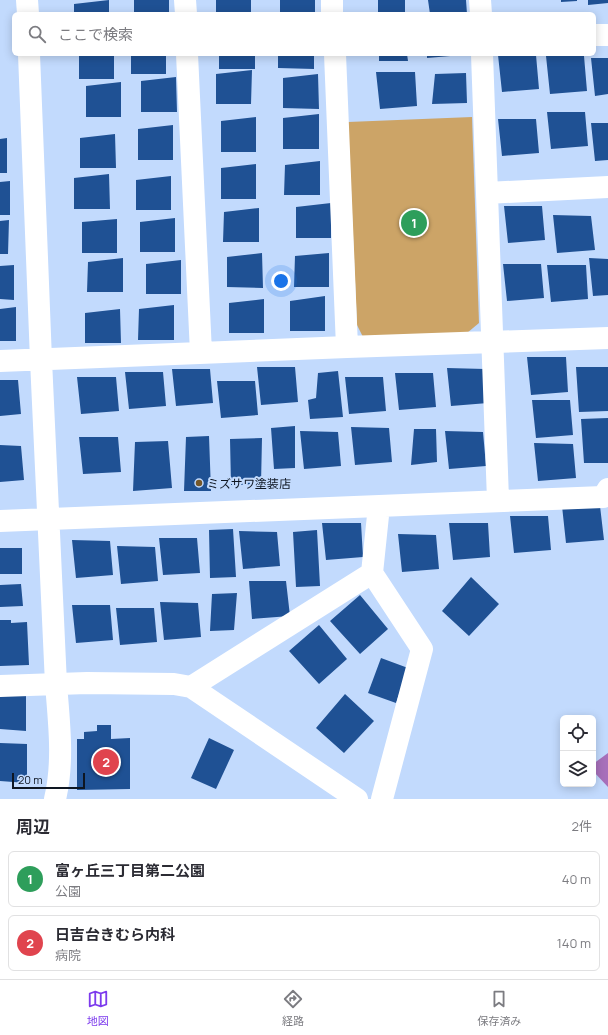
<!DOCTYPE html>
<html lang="ja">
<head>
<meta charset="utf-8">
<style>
	:root { --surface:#fff; --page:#f2f2f3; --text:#2b2b33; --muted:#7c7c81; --line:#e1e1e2; --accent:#7c3aed }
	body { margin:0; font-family:Manrope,"Noto Sans JP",sans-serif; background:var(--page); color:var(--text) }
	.controls { position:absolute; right:12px; bottom:12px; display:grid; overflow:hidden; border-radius:6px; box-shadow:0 2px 10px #0003 }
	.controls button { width:36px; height:36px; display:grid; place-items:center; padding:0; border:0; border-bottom:1px solid var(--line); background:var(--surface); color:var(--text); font:20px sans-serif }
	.scale { position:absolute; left:12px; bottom:10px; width:73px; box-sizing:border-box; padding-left:4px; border:2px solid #0e1622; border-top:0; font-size:11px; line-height:14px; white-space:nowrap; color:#0e1622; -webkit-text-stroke:3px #c2dafd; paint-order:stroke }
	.you { position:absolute; left:281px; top:281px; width:14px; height:14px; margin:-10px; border:3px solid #fff; border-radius:50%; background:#1a73e8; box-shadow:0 0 0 6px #1a73e833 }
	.badge { display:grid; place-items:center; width:26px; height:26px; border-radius:50%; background:var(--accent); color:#fff; font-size:13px; font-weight:700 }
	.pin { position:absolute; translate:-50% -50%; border:2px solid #fff; box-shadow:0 1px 4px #0006 }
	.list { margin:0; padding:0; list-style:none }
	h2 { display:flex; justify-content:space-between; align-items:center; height:52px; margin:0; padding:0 16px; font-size:17px }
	h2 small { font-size:13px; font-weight:400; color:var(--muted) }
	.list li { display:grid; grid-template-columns:26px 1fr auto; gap:12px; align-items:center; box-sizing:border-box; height:56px; margin:0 8px 8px; padding:0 8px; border:1px solid var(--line); border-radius:6px }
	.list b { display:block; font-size:15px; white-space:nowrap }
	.list p { margin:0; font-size:13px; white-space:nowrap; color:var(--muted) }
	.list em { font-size:13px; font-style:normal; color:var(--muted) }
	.icon { flex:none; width:22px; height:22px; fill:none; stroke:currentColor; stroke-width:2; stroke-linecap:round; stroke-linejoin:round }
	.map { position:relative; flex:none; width:608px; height:799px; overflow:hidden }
	.search { position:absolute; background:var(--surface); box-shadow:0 2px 10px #0003; left:12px; right:12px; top:12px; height:44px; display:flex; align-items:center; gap:10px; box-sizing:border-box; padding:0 14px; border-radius:6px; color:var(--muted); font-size:15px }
	.sheet { height:180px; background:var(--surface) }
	nav { display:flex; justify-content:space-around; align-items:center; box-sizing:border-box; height:56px; border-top:1px solid var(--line); background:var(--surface); font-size:11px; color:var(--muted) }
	nav a { display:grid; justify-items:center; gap:2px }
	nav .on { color:var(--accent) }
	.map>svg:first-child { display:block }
	.green { fill:#cca467 }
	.water { fill:#a770ba }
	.building { fill:#1f5194 }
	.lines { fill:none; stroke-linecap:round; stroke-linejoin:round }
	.minor { stroke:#fff; stroke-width:22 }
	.poi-dot { fill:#74572a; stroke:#c2dafd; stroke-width:1.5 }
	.labels { text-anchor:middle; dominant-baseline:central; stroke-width:4; stroke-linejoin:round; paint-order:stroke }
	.poi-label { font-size:12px; fill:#0e1622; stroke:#c2dafd; text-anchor:start }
</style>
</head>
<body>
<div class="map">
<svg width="608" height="799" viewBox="0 0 608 799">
	<rect width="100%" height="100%" fill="#c2dafd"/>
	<path class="green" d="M 472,117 L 479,323 L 467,333 L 363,337 L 357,325 L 348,122 Z"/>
	<path class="water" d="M 608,753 L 608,787 L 593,771 L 593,764 Z"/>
	<path class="building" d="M 109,0 L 109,14 L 74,14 L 74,4 Z
		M 134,0 L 169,0 L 169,14 L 134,14 Z
		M 216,0 L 251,0 L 251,14 L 216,14 Z
		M 280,0 L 315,0 L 315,14 L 280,14 Z
		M 378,0 L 405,0 L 405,14 L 378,14 Z
		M 428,0 L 466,0 L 467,14 L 430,14 Z
		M 561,0 L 577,0 L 577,1 L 561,2 Z
		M 588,0 L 608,0 L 608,3 L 588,5 Z
		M 79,54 L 114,54 L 114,79 L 79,79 Z
		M 131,54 L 166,54 L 166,74 L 131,74 Z
		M 219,54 L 255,54 L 255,69 L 219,69 Z
		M 278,54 L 314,54 L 314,69 L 278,68 Z
		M 379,54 L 407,54 L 408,61 L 379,61 Z
		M 427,54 L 462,54 L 462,55 L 427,58 Z
		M 498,55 L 536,55 L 539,89 L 502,92 Z
		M 546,56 L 584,56 L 587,91 L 550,94 Z
		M 591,58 L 608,58 L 608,94 L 595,96 Z
		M 252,70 L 251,104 L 216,104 L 216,74 Z
		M 376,72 L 415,72 L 417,106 L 380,109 Z
		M 466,73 L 467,103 L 432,104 L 435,74 Z
		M 318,74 L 319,109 L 283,108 L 283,78 Z
		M 176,77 L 177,112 L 141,112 L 141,81 Z
		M 121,82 L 121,117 L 86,117 L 86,86 Z
		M 547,112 L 585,112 L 588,146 L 551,149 Z
		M 319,114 L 319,149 L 283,149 L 283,118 Z
		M 256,117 L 256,152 L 221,152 L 221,121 Z
		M 498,119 L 536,119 L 539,153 L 502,156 Z
		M 591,123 L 608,123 L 608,160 L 595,161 Z
		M 173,125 L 173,160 L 138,160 L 138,129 Z
		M 115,134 L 116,168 L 80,168 L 80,138 Z
		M 7,138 L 7,173 L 0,173 L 0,139 Z
		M 320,161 L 320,195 L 284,195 L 285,165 Z
		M 256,164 L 256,199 L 221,199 L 221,168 Z
		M 109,174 L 110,209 L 74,209 L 74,178 Z
		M 171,176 L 171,210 L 136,210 L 136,180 Z
		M 10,181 L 10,215 L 0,215 L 0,182 Z
		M 331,203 L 331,238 L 296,238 L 296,207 Z
		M 504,206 L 542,206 L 545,240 L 508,243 Z
		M 259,208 L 259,242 L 223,242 L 224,212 Z
		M 553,215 L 591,216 L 595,250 L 557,253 Z
		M 175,218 L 175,252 L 140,252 L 140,222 Z
		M 117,219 L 117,253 L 82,253 L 82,222 Z
		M 9,220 L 8,254 L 0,254 L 0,221 Z
		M 262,253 L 263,288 L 227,287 L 227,257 Z
		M 329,253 L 329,287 L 294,287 L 295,256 Z
		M 123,258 L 123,292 L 87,292 L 88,262 Z
		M 589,258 L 608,259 L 608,295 L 593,296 Z
		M 181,260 L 181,294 L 146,294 L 146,264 Z
		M 503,264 L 541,264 L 544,298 L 507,301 Z
		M 14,265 L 14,300 L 0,299 L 0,266 Z
		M 547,265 L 586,265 L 588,299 L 551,302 Z
		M 325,296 L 325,331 L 290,331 L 290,301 Z
		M 264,299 L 264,333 L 229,333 L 229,303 Z
		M 174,305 L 174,340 L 138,340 L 139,309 Z
		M 16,307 L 16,341 L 0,341 L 0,309 Z
		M 120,309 L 121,343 L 85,343 L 85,313 Z
		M 527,357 L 566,357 L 568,392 L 531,395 Z
		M 257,367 L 295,367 L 298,402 L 261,405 Z
		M 576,367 L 608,367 L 608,411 L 579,412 Z
		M 447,368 L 485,369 L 488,403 L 451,406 Z
		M 172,369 L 210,369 L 213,403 L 176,406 Z
		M 338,371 L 343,417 L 310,419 L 308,400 L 316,398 L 318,373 Z
		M 125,372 L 163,372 L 166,406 L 129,409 Z
		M 395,373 L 433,373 L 436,407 L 399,410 Z
		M 77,377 L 116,377 L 119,411 L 81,414 Z
		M 345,377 L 383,377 L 386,411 L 349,414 Z
		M 0,380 L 18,380 L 21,414 L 0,416 Z
		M 217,381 L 255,381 L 258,415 L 221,418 Z
		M 532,400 L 570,400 L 573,435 L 536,438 Z
		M 608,418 L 608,463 L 584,463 L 581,419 Z
		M 295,426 L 295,468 L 274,469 L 271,428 Z
		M 351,427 L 389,428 L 392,462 L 355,465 Z
		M 414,429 L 436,429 L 437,462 L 411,465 Z
		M 300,431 L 338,432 L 341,466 L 304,469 Z
		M 445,431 L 483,432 L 486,466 L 449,469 Z
		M 209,436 L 211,491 L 184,491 L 186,437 Z
		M 79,437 L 118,437 L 121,472 L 83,474 Z
		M 262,438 L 261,484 L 231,485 L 230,439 Z
		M 168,441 L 172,488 L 133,491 L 135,442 Z
		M 534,443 L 573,444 L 576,478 L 538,481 Z
		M 0,445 L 21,446 L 24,480 L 0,482 Z
		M 562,506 L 600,506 L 604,540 L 566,543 Z
		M 510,516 L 548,516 L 551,550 L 514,553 Z
		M 322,523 L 361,523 L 363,557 L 326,560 Z
		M 449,523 L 488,523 L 490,557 L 453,560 Z
		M 233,529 L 236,577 L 210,578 L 209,530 Z
		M 317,530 L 320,586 L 296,587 L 293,532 Z
		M 239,531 L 277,532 L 280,566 L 243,569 Z
		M 398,534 L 436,535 L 439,569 L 402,572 Z
		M 159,538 L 197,538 L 200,573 L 163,575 Z
		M 72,540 L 110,541 L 113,575 L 76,578 Z
		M 117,546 L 155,547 L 158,581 L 121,584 Z
		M 0,548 L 22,548 L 22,574 L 0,574 Z
		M 471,577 L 499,604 L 469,636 L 442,611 Z
		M 249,581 L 286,581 L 290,616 L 252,619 Z
		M 21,584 L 23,606 L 0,607 L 0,585 Z
		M 237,593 L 234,630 L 210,631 L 212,594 Z
		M 360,595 L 388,629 L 360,654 L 330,621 Z
		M 160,602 L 198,603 L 201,637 L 164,640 Z
		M 72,605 L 110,605 L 113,640 L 76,643 Z
		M 116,608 L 154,608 L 157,642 L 120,645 Z
		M 0,620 L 11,620 L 11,623 L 27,622 L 29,665 L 0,666 Z
		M 319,625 L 347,659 L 319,684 L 289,651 Z
		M 381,658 L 408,668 L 396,703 L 368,693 Z
		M 0,690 L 26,692 L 26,731 L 0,729 Z
		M 345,694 L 374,721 L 344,753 L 316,728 Z
		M 97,725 L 111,725 L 111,739 L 130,738 L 130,789 L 77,790 L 77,739 L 84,739 L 84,732 L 97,731 Z
		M 209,738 L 234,750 L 216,789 L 191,778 Z
		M 0,743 L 27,744 L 27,783 L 0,781 Z"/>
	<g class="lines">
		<path class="minor" d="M 27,0 L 28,14
			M 185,0 L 186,14
			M 332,0 L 332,14
			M 480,0 L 481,14
			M 594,35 L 608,35
			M 29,54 L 41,360 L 56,684 C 59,722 64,762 55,799
			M 187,54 L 201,353
			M 335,54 L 347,347
			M 482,54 L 498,500
			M 487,193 L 608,187
			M 0,361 L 347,347 L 608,338
			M 379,506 L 372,573 L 422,649 L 382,799
			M 0,521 L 603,497 L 608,489
			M 0,686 L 87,683 L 174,684 L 191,687 L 357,799
			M 191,687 L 372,573"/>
	</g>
	<circle class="poi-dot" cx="199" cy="483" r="4"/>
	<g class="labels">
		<g class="poi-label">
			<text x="207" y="483">ミズサワ塗装店</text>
		</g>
	</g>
</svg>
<div class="controls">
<button><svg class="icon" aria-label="locate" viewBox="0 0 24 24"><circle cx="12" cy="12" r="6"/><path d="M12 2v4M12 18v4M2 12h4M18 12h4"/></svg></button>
<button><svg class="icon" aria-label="layers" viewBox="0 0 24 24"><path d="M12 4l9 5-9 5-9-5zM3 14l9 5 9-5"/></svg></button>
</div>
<div class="scale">20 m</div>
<div class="you"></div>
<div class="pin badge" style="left:414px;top:223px;background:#2e9e5b">1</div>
<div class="pin badge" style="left:106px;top:762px;background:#e0444e">2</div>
<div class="search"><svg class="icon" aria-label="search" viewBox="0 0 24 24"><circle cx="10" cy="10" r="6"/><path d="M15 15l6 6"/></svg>ここで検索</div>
</div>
<section class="sheet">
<h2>周辺<small>2件</small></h2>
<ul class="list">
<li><span class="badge" style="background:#2e9e5b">1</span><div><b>富ヶ丘三丁目第二公園</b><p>公園</p></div><em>40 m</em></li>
<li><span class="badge" style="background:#e0444e">2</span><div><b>日吉台きむら内科</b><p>病院</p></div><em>140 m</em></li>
</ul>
</section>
<nav>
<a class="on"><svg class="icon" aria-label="map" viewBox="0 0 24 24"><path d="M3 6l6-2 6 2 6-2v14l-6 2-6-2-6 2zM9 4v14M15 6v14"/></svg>地図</a>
<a><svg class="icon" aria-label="directions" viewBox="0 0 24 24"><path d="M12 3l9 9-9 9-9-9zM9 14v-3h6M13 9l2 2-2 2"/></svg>経路</a>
<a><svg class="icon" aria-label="saved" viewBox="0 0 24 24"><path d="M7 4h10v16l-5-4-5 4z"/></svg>保存済み</a>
</nav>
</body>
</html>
